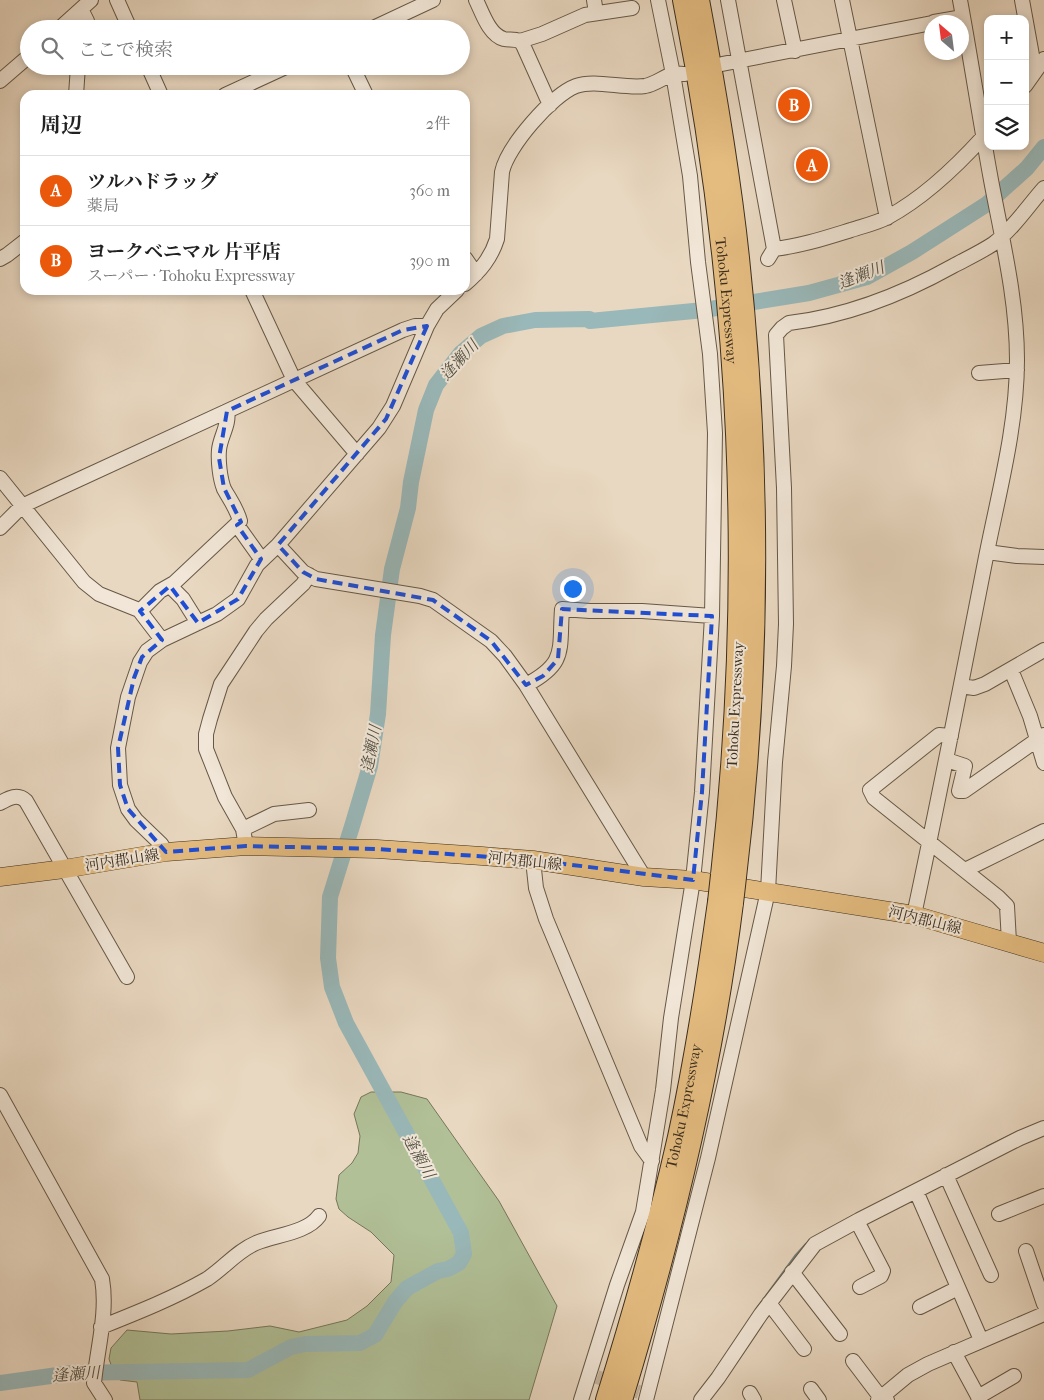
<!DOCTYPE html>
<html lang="ja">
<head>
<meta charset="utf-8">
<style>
	:root { --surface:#fff; --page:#f2f2f2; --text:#222; --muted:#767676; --line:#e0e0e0; --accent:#ea580c }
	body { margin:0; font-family:"IM FELL French Canon","Noto Serif JP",serif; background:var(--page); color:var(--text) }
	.controls { position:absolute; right:15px; top:15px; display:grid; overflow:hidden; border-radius:10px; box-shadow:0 2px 8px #0003 }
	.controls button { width:45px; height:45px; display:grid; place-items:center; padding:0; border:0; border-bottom:1px solid var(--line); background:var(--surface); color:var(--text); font:25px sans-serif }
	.compass { position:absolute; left:924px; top:15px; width:45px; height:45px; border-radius:50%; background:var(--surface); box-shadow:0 2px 8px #0003; rotate:332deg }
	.you { position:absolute; left:572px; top:588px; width:18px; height:18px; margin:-12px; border:4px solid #fff; border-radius:50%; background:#1a73e8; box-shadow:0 0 0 8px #1a73e833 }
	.badge { display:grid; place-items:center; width:32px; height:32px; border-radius:50%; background:var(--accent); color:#fff; font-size:16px; font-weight:700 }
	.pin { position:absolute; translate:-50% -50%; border:2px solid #fff; box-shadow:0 1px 5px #0006 }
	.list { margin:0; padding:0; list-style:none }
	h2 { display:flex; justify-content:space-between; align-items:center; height:65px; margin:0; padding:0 20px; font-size:21px }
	h2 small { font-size:16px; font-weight:400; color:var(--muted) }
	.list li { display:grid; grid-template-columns:32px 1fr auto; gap:15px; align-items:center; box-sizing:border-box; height:70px; padding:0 20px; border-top:1px solid var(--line) }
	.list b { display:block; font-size:19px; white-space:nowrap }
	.list p { margin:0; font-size:16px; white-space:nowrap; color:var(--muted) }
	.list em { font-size:16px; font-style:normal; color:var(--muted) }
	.icon { flex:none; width:28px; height:28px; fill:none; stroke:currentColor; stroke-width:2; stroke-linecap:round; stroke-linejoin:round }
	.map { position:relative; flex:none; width:1044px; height:1400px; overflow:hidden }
	.search { position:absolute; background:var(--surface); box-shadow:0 2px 8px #0003; left:20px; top:20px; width:450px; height:55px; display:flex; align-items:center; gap:12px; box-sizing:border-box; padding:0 18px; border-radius:28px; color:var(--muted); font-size:19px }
	.panel { position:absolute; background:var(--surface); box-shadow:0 2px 8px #0003; left:20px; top:90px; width:450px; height:205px; border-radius:15px }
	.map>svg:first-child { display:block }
	.green { fill:#b1c097; stroke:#76765a }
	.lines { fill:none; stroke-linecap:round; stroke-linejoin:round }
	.stream { stroke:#73807b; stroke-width:2.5 }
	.river { stroke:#99b8b9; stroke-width:16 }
	.minor-tunnel { stroke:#c6b6a0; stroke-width:14; stroke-dasharray:14 7; stroke-linecap:butt }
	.minor-casing { stroke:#665846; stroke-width:16 }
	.major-casing { stroke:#3b2d1d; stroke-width:19 }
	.highway-casing { stroke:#3b2d1d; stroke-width:22 }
	.minor { stroke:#f1e6d7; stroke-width:14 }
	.major { stroke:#e4bc80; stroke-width:18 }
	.highway { stroke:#e4bc80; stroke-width:20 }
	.highway-bridge-casing { stroke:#3b2d1d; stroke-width:22; stroke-linecap:butt }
	.highway-bridge { stroke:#e4bc80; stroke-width:20 }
	.marked { fill:none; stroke:#1d4ed8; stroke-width:4; stroke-dasharray:10 6; stroke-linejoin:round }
	.labels { text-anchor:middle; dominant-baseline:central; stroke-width:4; stroke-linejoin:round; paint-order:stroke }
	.street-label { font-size:15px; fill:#3b2d1d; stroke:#f1e6d7 }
	.water-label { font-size:16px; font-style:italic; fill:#525044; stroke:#f1e6d7 }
</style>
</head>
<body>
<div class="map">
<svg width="1044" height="1400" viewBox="0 0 1044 1400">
	<rect width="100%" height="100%" fill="#e9d8c1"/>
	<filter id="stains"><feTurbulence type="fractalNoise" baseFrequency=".004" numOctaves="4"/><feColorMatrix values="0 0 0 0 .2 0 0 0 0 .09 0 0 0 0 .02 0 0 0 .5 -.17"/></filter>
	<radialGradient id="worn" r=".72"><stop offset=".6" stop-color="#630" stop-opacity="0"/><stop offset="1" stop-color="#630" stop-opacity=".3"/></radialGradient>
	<path class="green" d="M 371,1092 L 401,1092 L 427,1099 L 499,1201 L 557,1306 L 529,1400 L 140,1400 L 137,1382 L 120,1380 L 115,1376 L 109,1359 L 111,1348 L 127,1330 L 171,1334 L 228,1331 L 270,1326 L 299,1332 L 347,1320 L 367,1306 L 391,1282 L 394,1255 L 371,1232 L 348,1217 L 339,1209 L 336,1199 L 339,1175 L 352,1163 L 358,1153 L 360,1136 L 354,1114 L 361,1097 Z"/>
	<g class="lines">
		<path class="stream" d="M 987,1147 L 1018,1132
			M 758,1307 L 796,1255 L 806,1244"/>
		<path class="river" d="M 0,1383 L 72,1373 L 248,1370 L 291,1347 L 305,1344 L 360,1343 L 375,1335 L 395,1302 L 407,1288 L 438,1271 L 448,1269 L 459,1263 L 464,1254 L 461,1233 L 346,1023 L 332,987 L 328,958 L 330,897 L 353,823 L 370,766 L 378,714 L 383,635 L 392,569 L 408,508 L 411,482 L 426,410 L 436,385 L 461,353 L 481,336 L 503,326 L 535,320 L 589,319 L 590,321 L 704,310 L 809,293 L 867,277 L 912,252 L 987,204 L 1027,168 L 1044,147"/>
		<path class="minor-tunnel" d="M 597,1377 L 639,1392"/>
		<defs>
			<path id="minor" d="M 117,0 L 130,29
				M 476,0 C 482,12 489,35 504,39 C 509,40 514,39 520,41 L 523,45 L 550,105
				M 594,0 L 596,13
				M 728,0 L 772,238 L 774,249 L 768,259
				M 784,0 L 795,51
				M 842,0 L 887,218
				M 1022,0 L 1035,72
				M 81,9 L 87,21 L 86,29
				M 934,22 L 963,17
				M 59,29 L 91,0
				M 371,29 L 433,0
				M 520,41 L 542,34 L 585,15 L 632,8
				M 722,64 L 932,23
				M 148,66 L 161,95
				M 352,66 L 366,95
				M 0,81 L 29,56
				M 1025,86 L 1044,59
				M 76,95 L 78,66
				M 225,95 L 288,66
				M 774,249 C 801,246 825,238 851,230 C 863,226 877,223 888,217 C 925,197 956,167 984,136
				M 465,258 L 476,274
				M 0,259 L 7,255 L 25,241
				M 465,284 C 480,271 491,258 497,239 L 502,172 C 507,147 552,95 576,86 C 595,79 624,89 645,86 C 656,84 663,77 673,74 C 677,73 681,74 685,74
				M 252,290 L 294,380 L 357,454
				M 979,373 L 1017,370
				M 0,478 L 84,582 L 99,594 L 139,610 L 162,640
				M 237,525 L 262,560
				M 0,528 L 22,506 L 56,490 L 403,330 L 415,326 L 427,326
				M 278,545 L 303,572 L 316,579 L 420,596 L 433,600 L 491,641 L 505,656 L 526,685 L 644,877
				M 987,552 L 1017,556 L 1044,557
				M 170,586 L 183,599 L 198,623
				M 140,611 L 160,591 L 174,583 L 240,521 C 237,509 230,500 224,489 C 220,479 218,461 219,450 C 220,437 230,424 227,411
				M 1011,670 L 1030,716 L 1044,763
				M 526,685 C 567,663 559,651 562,609 L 590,611 L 642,611 L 712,616
				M 961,686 L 974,688 L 985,684 L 1044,650
				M 951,736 L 939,735 L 870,790 L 874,798 L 998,897 L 1007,906 L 1009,942
				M 947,760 L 965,766 L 959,791 L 964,791 L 1044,735
				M 0,803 C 9,798 18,793 26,801 L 127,977
				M 243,829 L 274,814 L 309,810
				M 246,846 L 243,829 L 225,797 L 206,749 L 206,734 L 210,719 L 221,684 L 256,631 L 266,619 L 303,584 L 309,575
				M 166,852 L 161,844 L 136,820 L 128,809 L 120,785 L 118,748 L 128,697 L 140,662 L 147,651 L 162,640 L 217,614 L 238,599 L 257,565 L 278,545 L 379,428 L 393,406 L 427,326 L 437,309 L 457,290
				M 533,860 L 536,888 L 546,919 L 641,1146 L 652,1161
				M 965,870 L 1044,831
				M 914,915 C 939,798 962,680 985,562 C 998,495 1017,428 1017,360 C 1017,299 1002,239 991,180 C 980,120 971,60 960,0
				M 0,1095 L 102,1279 C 108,1313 97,1349 94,1383 L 105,1400
				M 946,1175 L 991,1275
				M 916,1191 L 981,1340
				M 999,1214 L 1044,1196
				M 857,1221 L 883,1271 L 881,1276 L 860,1287
				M 1026,1251 L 1044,1304
				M 792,1272 L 840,1334
				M 769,1303 L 804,1349
				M 920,1307 L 958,1288
				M 101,1327 C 136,1313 174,1298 207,1279 C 224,1268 237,1251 256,1243 C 275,1235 307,1233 319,1216
				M 954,1352 L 980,1400
				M 853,1361 L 878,1394 L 887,1400
				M 811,1389 L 819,1400
				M 750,1393 L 754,1400
				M 978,1397 L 1014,1376
				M 581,1400 L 617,1285 L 643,1212 L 663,1090 L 671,1018 L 693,880 L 702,792 L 712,616 L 715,433 L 710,354 L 698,262 L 690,176 L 673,74 L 658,0
				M 646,1400 L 708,1158 L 768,891 L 775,762 L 784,666 L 786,624 L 784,488 L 776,335 L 782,328 L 789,323 C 848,316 901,295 953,266 C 966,259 981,252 993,244 C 1013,229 1028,206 1044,188
				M 701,1400 L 718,1378 L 761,1314 L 815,1244 L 859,1220 L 1020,1138 L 1044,1128
				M 878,1400 L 908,1375 L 928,1364 L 1044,1314"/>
			<path id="major" d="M 0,877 L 64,869 L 166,852 L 246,846 L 377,849 L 482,856 L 533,860 L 644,877 L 693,880 L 914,915 L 1044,953"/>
			<g id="highway">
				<path id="s1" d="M 683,0 C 741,292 754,579 721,875"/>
				<path d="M 699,0 C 715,85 730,172 739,258 C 761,464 761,672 736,877"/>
				<path id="s2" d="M 606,1400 C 633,1313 658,1226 678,1137 C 695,1059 707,981 718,902"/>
				<path d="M 622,1400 C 672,1237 712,1072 733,903"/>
			</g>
		</defs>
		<use href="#minor" class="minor-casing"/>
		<use href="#major" class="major-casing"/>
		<use href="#highway" class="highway-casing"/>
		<use href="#minor" class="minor"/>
		<use href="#major" class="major"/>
		<use href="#highway" class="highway"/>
		<defs>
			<path id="highway-bridge" d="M 718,902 L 721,875
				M 733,903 L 736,877"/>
		</defs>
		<use href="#highway-bridge" class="highway-bridge-casing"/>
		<use href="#highway-bridge" class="highway-bridge"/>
	</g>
	<path class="marked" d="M 427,326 L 386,419 L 278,545 L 303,572 L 316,579 L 433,600 L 491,641 L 526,685 L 543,676 L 558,659 L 562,609 L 712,616 L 702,792 L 693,880 L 533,860 L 377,849 L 246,846 L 166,852 L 128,809 L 120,785 L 118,748 L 134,678 L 142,657 L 162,640 L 140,611 L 170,586 L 198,623 L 238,599 L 261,559 L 237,525 L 241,522 L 224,488 L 219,458 L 227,411 L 403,330 Z"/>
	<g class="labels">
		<g class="street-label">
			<text stroke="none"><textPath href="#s1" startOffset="304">Tohoku Expressway</textPath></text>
			<text transform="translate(735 705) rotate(-87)">Tohoku Expressway</text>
			<text transform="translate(122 860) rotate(-9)">河内郡山線</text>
			<text transform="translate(525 861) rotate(6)">河内郡山線</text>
			<text transform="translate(925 920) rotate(14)">河内郡山線</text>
			<text stroke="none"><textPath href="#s2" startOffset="304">Tohoku Expressway</textPath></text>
		</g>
		<g class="water-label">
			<text transform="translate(861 275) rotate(-21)">逢瀬川</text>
			<text transform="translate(459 360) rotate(-47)">逢瀬川</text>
			<text transform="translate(371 749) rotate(-79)">逢瀬川</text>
			<text transform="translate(419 1156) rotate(61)">逢瀬川</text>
			<text transform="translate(76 1374) rotate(-4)">逢瀬川</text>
		</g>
	</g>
	<rect width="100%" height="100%" filter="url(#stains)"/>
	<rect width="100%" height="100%" fill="url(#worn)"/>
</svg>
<div class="controls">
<button>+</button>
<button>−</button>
<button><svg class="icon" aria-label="layers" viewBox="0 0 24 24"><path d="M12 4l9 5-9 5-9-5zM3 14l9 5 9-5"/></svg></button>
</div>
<svg class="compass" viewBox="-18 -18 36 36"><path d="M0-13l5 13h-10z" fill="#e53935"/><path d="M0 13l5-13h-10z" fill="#767676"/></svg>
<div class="you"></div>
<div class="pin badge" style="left:812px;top:165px">A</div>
<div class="pin badge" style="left:794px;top:105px">B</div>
<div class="search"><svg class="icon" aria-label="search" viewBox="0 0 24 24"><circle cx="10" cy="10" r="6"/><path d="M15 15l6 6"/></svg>ここで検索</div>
<section class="panel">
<h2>周辺<small>2件</small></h2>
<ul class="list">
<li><span class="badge">A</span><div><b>ツルハドラッグ</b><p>薬局</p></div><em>360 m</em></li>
<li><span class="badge">B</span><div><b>ヨークベニマル 片平店</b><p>スーパー · Tohoku Expressway</p></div><em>390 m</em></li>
</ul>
</section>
</div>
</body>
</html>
